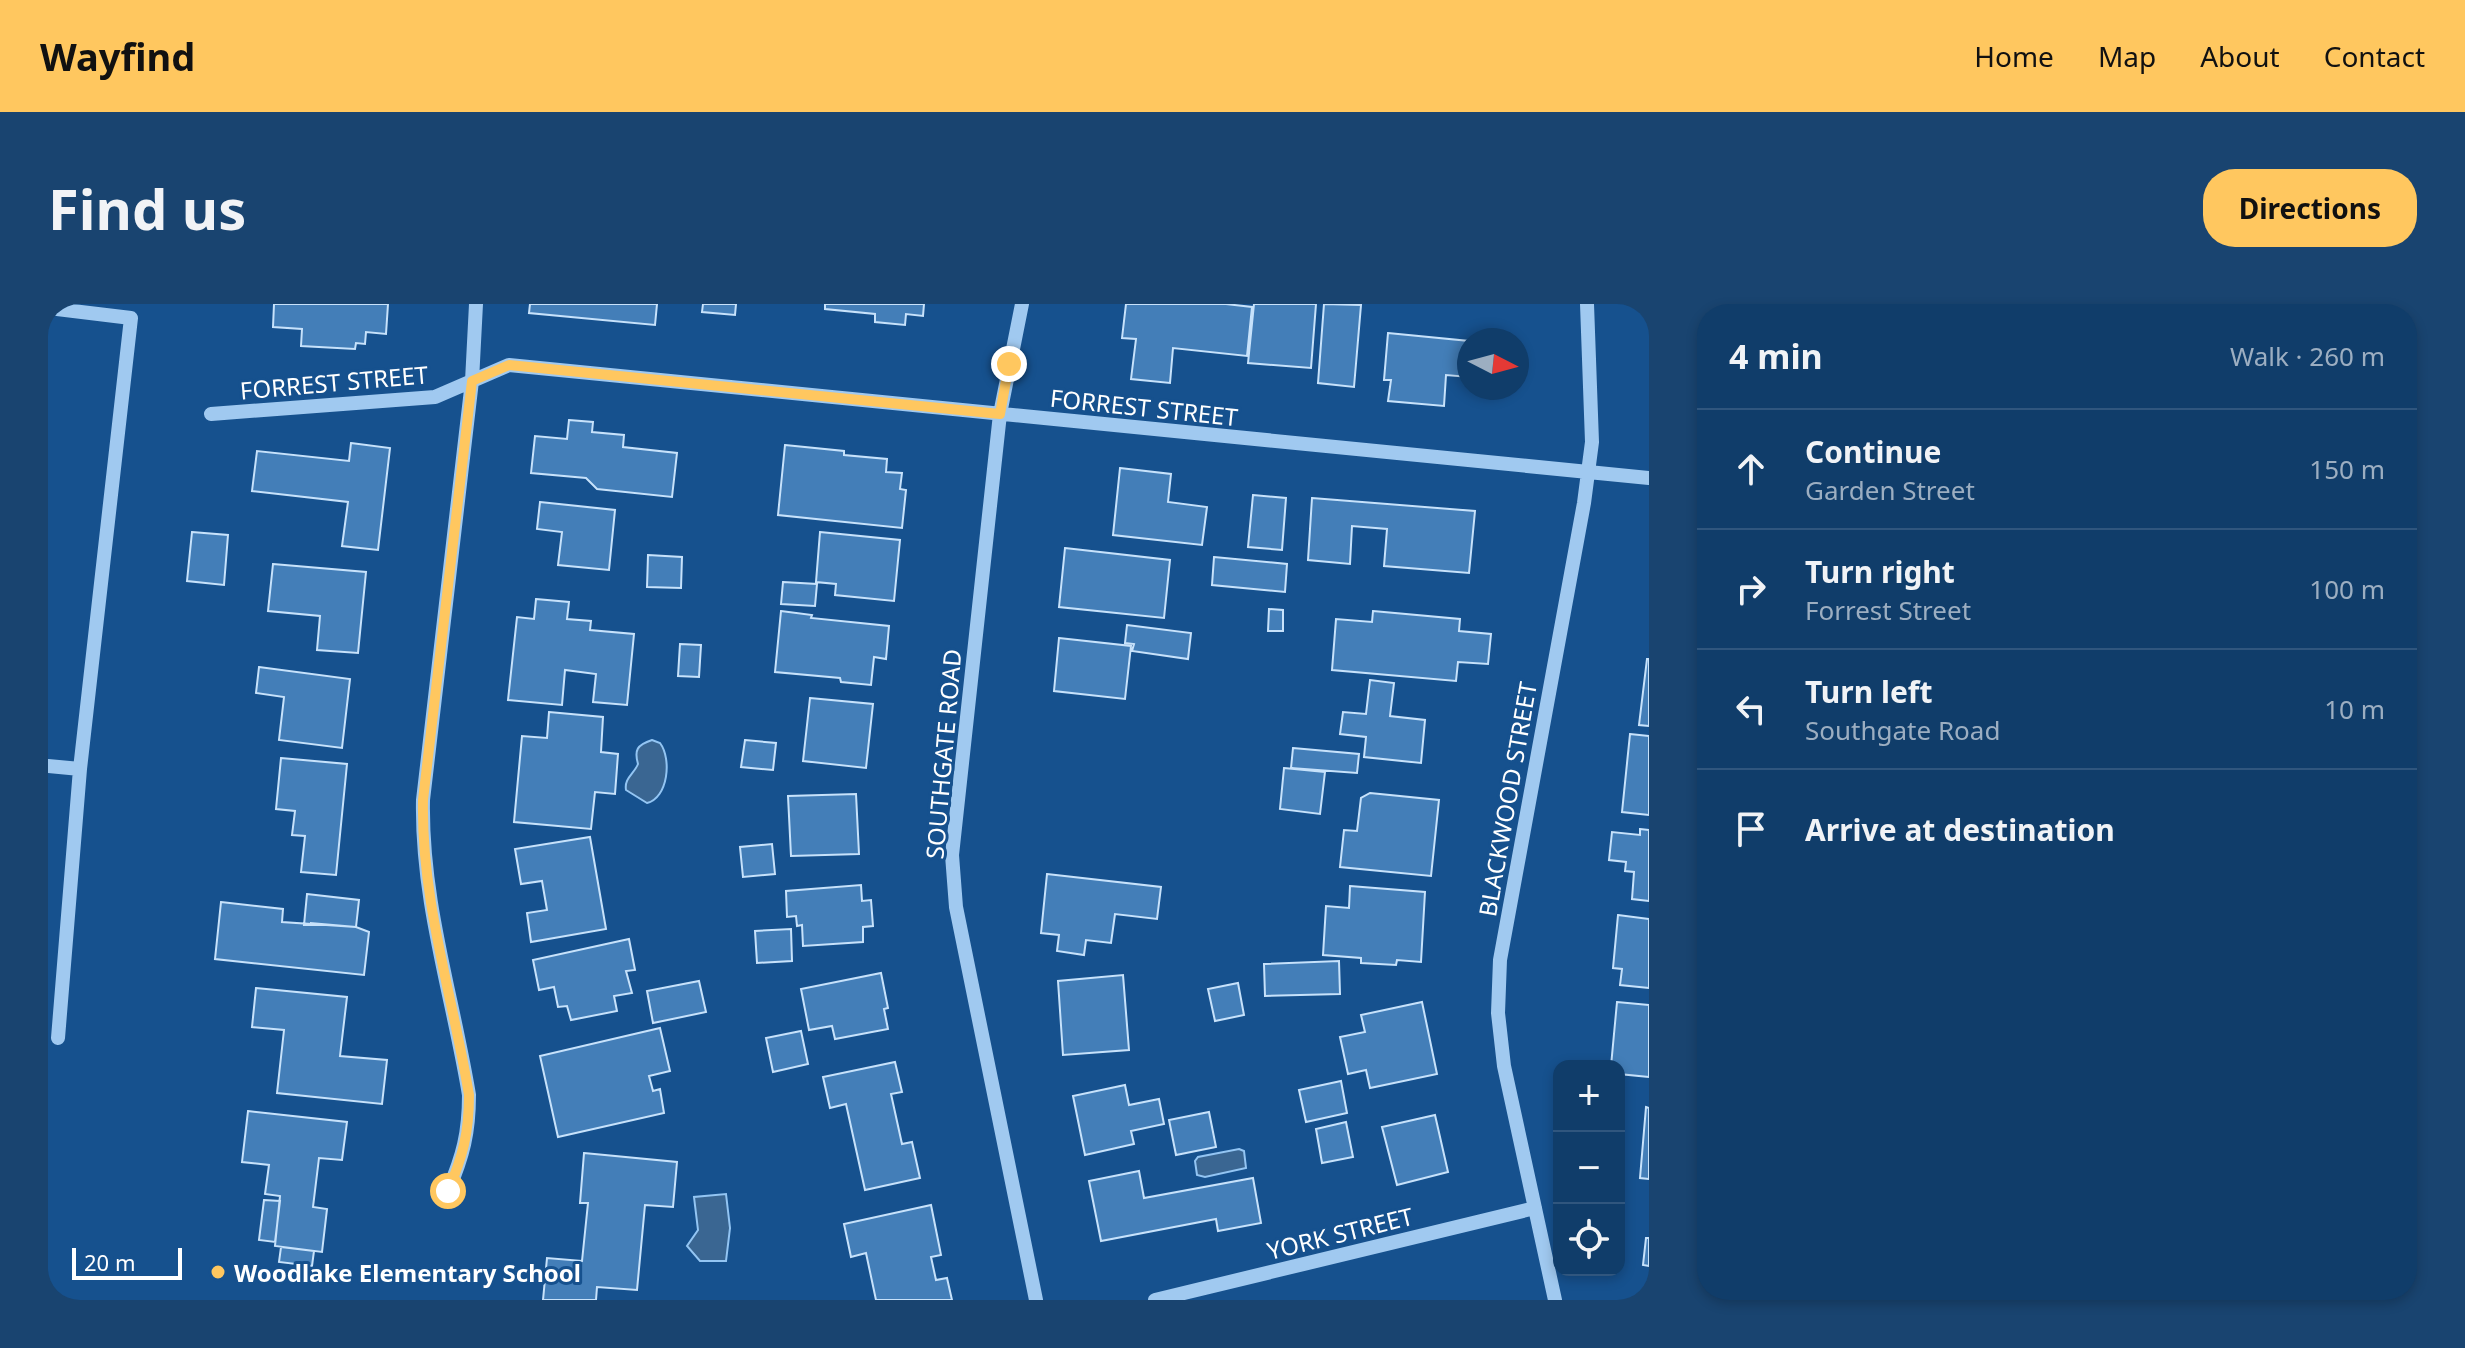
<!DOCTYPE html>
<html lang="en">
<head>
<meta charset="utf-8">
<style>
	:root { --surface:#103d6a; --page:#194470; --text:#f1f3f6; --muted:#9caec1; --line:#30567e; --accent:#ffc75f }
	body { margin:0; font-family:"Noto Sans",sans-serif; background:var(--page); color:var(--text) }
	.controls { position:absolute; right:24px; bottom:24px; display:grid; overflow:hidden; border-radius:16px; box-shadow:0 4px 12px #0003 }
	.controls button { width:72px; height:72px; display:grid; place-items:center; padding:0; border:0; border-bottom:2px solid var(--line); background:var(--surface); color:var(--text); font:40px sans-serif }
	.compass { position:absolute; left:1409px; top:24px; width:72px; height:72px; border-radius:50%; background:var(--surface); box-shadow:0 4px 12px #0003; rotate:96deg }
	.scale { position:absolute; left:24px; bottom:20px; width:110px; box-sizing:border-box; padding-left:8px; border:4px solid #fff; border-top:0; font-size:22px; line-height:28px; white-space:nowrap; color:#fff; -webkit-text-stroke:6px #16518e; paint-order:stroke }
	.stop { position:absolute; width:24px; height:24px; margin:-18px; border:6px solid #ffc75f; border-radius:50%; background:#fff }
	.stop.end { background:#ffc75f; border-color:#fff; box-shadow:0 2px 8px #0008 }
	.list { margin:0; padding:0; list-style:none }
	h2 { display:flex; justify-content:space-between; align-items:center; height:104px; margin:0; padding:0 32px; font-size:34px }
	h2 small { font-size:26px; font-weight:400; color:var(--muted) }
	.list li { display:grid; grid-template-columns:52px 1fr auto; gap:24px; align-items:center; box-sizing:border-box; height:120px; padding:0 32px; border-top:2px solid var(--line) }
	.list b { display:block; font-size:30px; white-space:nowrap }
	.list p { margin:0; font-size:26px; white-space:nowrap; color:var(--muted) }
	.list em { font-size:26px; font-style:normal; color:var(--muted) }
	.icon { flex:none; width:44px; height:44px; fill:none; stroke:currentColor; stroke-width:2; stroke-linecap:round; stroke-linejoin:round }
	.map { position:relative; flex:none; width:1601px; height:996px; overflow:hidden; border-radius:32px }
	header { display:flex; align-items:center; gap:48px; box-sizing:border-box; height:112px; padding:0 40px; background:var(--accent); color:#111 }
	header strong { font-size:38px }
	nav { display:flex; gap:44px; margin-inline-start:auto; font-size:28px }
	.intro { display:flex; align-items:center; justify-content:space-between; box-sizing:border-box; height:192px; padding:0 48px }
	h1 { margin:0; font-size:56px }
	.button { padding:20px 36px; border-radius:32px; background:var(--accent); color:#111; font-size:28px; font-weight:700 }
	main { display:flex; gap:48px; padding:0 48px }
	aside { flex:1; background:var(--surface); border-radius:32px; box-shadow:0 4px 12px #0003 }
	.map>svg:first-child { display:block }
	.water { fill:#3a6692; stroke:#93c5f3; stroke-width:2 }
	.building { fill:#437eb8; stroke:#c7e2fb; stroke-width:2 }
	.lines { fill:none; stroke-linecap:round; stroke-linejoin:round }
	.minor { stroke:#a0c9f0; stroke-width:14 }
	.route { stroke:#ffc75f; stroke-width:10 }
	.poi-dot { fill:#ffc75f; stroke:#16518e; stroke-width:3 }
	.labels { text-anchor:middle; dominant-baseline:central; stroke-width:6; stroke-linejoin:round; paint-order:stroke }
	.street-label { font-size:24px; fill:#fff; stroke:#16518e }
	.poi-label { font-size:24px; font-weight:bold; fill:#fff; stroke:#16518e; text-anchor:start }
</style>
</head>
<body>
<header>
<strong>Wayfind</strong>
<nav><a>Home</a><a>Map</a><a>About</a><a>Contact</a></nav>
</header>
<div class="intro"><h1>Find us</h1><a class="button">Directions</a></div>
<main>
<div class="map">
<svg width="1601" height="996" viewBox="0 0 1601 996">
	<rect width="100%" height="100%" fill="#16518e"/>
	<path class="water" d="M 604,436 L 612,439 C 624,455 620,494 599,499 L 578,486 C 576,474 586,470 590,460 C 586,446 589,441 604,436 Z
		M 1191,845 L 1196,847 L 1198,864 L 1157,873 L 1149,871 L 1147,857 L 1150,853 Z
		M 678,890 L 682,924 L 678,957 L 652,957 L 639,942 L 650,926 L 646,893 Z"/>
	<path class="building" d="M 226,0 L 340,0 L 338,30 L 318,28 L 317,40 L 308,39 L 307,45 L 253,42 L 254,25 L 225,23 Z
		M 482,0 L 609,0 L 607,21 L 481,9 Z
		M 655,0 L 688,0 L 687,11 L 654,8 Z
		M 777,0 L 876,0 L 875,12 L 858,10 L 857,21 L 827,18 L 827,10 L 777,5 Z
		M 1078,0 L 1178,0 L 1204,3 L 1199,52 L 1125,44 L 1122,79 L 1083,75 L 1088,35 L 1074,34 Z
		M 1206,0 L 1268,0 L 1263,64 L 1200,59 Z
		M 1276,0 L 1313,1 L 1306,83 L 1270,79 Z
		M 1340,29 L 1421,37 L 1421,73 L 1398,71 L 1396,102 L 1340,97 L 1343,76 L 1336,76 Z
		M 521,116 L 545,118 L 544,128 L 576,131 L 575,143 L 629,149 L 624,193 L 549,185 L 538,174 L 483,169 L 487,132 L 519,135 Z
		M 303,139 L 342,144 L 330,246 L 294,242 L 300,198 L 204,187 L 209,147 L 301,157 Z
		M 737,141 L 796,147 L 796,151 L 839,155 L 838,168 L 854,169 L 852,185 L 858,186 L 854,224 L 730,211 Z
		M 1072,164 L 1123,170 L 1120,198 L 1159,203 L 1154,241 L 1065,231 Z
		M 1205,191 L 1238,194 L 1234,246 L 1200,243 Z
		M 1264,194 L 1427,207 L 1421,269 L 1336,262 L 1339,225 L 1304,222 L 1302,260 L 1260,256 Z
		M 492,198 L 567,206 L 561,266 L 510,261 L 514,228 L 489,225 Z
		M 144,228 L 180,231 L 176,281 L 139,277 Z
		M 772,228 L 852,236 L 846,297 L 787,291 L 788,280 L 768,278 Z
		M 1017,244 L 1122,256 L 1116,314 L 1011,303 Z
		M 600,251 L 634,253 L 633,284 L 599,283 Z
		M 1166,253 L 1239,260 L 1237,288 L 1164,281 Z
		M 225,260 L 318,268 L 310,349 L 269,346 L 272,312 L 220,307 Z
		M 735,278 L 769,280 L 767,302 L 733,300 Z
		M 488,295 L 521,298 L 519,315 L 543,317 L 542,326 L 586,330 L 579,401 L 545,398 L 548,370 L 517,366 L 514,401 L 460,396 L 469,313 L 486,315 Z
		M 1221,305 L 1235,306 L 1235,327 L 1220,327 Z
		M 733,307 L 764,311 L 763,314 L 841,322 L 838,355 L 826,353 L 823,381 L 793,378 L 792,374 L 727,368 Z
		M 1325,307 L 1412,315 L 1411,327 L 1443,330 L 1440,360 L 1410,358 L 1408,377 L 1284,366 L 1288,315 L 1324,318 Z
		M 1079,321 L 1143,329 L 1140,355 L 1084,347 L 1086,340 L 1077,339 Z
		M 1011,334 L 1083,342 L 1077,395 L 1006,387 Z
		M 632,340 L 653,341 L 651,373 L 630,372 Z
		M 1599,355 L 1601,355 L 1601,422 L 1591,421 Z
		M 211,363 L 302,375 L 294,444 L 231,436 L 236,393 L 208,389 Z
		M 1322,376 L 1346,379 L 1342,412 L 1377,416 L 1373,459 L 1316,453 L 1318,433 L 1292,430 L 1295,408 L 1318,410 Z
		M 762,394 L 825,400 L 818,464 L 755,457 Z
		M 501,408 L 555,413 L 553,448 L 570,450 L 567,490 L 547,488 L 543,525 L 466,518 L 474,432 L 499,434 Z
		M 1582,430 L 1601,432 L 1601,511 L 1574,508 Z
		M 697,436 L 728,439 L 725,466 L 693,463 Z
		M 1245,444 L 1311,450 L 1309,469 L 1243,464 Z
		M 233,454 L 299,460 L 288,571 L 253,568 L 257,532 L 244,531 L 247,507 L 228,505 Z
		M 1236,464 L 1277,468 L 1272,510 L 1232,505 Z
		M 1322,489 L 1391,496 L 1383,572 L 1292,563 L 1296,526 L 1309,527 L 1313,494 Z
		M 808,490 L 811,550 L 743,552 L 740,492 Z
		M 1592,525 L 1601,526 L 1601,597 L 1584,595 L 1586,568 L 1577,567 L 1578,558 L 1561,556 L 1564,528 L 1592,531 Z
		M 542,533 L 558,625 L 483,638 L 479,609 L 499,606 L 494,577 L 473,580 L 467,545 Z
		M 724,540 L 727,570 L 695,573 L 692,543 Z
		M 999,570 L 1113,583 L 1109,615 L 1067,610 L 1063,639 L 1038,636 L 1036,651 L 1009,647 L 1011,631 L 993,629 Z
		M 813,581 L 814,597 L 823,596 L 825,622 L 815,623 L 815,638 L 755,642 L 754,621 L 749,622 L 748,612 L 739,613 L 738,587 Z
		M 1302,582 L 1377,588 L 1373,658 L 1349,656 L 1348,661 L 1313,659 L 1313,654 L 1275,651 L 1278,602 L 1301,604 Z
		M 259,590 L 311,596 L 308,623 L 263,619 L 263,621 L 256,621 Z
		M 173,598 L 235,605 L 234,618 L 308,623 L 321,628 L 316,671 L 167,655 Z
		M 1570,611 L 1601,615 L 1601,684 L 1572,681 L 1574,665 L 1565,664 Z
		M 743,625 L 744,657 L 709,659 L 707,627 Z
		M 581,635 L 587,666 L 578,667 L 584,689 L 566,692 L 569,707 L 523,716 L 519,702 L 510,703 L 506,683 L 491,686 L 485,656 Z
		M 1291,657 L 1292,690 L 1217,692 L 1216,660 Z
		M 833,669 L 840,704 L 836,705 L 840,725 L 787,735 L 784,722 L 761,726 L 753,685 Z
		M 1075,671 L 1081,746 L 1015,751 L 1010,677 Z
		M 651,677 L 658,708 L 605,719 L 599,687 Z
		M 1190,679 L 1196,711 L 1167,717 L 1160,685 Z
		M 208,684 L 299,693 L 292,752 L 339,756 L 334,800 L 229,789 L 236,726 L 204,723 Z
		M 1374,698 L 1389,770 L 1322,784 L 1318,766 L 1300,770 L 1292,733 L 1317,728 L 1313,711 Z
		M 1569,698 L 1601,701 L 1601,773 L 1571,770 L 1571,762 L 1563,762 Z
		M 612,724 L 622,767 L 601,772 L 605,787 L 612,785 L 616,809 L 510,833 L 492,752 Z
		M 753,727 L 760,760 L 725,768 L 718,734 Z
		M 847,758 L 854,788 L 843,790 L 854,840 L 864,838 L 872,874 L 817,886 L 798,800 L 782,804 L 775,773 Z
		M 1293,777 L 1299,809 L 1258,818 L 1251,786 Z
		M 1077,781 L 1081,801 L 1111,795 L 1116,820 L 1083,827 L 1086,840 L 1037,851 L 1025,792 Z
		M 1598,803 L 1601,804 L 1601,875 L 1592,874 Z
		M 200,807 L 299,818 L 294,856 L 271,854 L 265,903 L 279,905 L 274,948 L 227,942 L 232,892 L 217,890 L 221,861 L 194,858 Z
		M 1161,808 L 1168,843 L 1128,851 L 1121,816 Z
		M 1387,811 L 1400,868 L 1349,881 L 1334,823 Z
		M 1298,818 L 1305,853 L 1274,859 L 1268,825 Z
		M 536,849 L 629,858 L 625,903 L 597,901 L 589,986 L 549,983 L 548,996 L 495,996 L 499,954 L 534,957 L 540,899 L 532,899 Z
		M 1091,867 L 1096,894 L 1205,874 L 1213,919 L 1170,927 L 1168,915 L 1053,937 L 1041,877 Z
		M 216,896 L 232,897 L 227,938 L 211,936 Z
		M 883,901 L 893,951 L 883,953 L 888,976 L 899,974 L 904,996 L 828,996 L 818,949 L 803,953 L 796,920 Z
		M 1598,934 L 1601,934 L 1601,962 L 1595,961 Z
		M 233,943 L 266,947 L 264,962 L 231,958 Z"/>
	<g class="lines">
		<path class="minor" d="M 974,0 L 952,110 L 904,551 L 908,603 L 988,996
			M 0,4 L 83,14 L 32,465
			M 163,110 L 387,93 L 461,61 L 1601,174
			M 0,462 L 32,465 L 10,734
			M 400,887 C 415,852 421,829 421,791 C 405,693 373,597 375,496 L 424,77 L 428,0
			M 1107,996 L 1487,904
			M 1507,996 L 1456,762 L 1450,709 L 1452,656 L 1536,199 L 1544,138 L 1539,0"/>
	</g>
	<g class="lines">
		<path class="route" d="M 400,887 C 415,852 421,829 421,791 C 405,693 373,597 375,496 L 424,77 L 461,61 L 952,110 L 961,60"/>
	</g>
	<circle class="poi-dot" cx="170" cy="968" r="8"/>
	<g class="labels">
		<g class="street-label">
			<text transform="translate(286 78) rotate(-5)">FORREST STREET</text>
			<text transform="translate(1096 103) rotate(6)">FORREST STREET</text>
			<text transform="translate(895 450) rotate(-85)">SOUTHGATE ROAD</text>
			<text transform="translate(1459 495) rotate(-80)">BLACKWOOD STREET</text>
			<text transform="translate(1292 929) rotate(-14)">YORK STREET</text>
		</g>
		<g class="poi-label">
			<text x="186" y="968">Woodlake Elementary School</text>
		</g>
	</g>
</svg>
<div class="controls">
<button>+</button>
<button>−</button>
<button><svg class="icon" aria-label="locate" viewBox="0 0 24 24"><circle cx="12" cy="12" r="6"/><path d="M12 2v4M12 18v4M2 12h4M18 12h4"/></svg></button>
</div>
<svg class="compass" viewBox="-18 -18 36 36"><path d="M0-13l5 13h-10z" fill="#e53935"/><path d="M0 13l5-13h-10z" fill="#9caec1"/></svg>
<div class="scale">20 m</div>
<div class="stop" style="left:400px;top:887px"></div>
<div class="stop end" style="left:961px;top:60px"></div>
</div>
<aside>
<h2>4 min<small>Walk · 260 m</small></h2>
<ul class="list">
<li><svg class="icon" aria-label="ahead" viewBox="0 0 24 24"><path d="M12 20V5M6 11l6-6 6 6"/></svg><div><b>Continue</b><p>Garden Street</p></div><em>150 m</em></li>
<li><svg class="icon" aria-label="right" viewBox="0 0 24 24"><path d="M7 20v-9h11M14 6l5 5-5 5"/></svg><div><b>Turn right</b><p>Forrest Street</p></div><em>100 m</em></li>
<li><svg class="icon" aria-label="left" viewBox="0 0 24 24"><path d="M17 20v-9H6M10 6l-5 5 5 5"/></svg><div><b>Turn left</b><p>Southgate Road</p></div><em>10 m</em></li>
<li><svg class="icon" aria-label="arrive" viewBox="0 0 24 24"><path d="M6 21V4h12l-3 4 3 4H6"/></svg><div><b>Arrive at destination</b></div></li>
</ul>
</aside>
</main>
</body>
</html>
